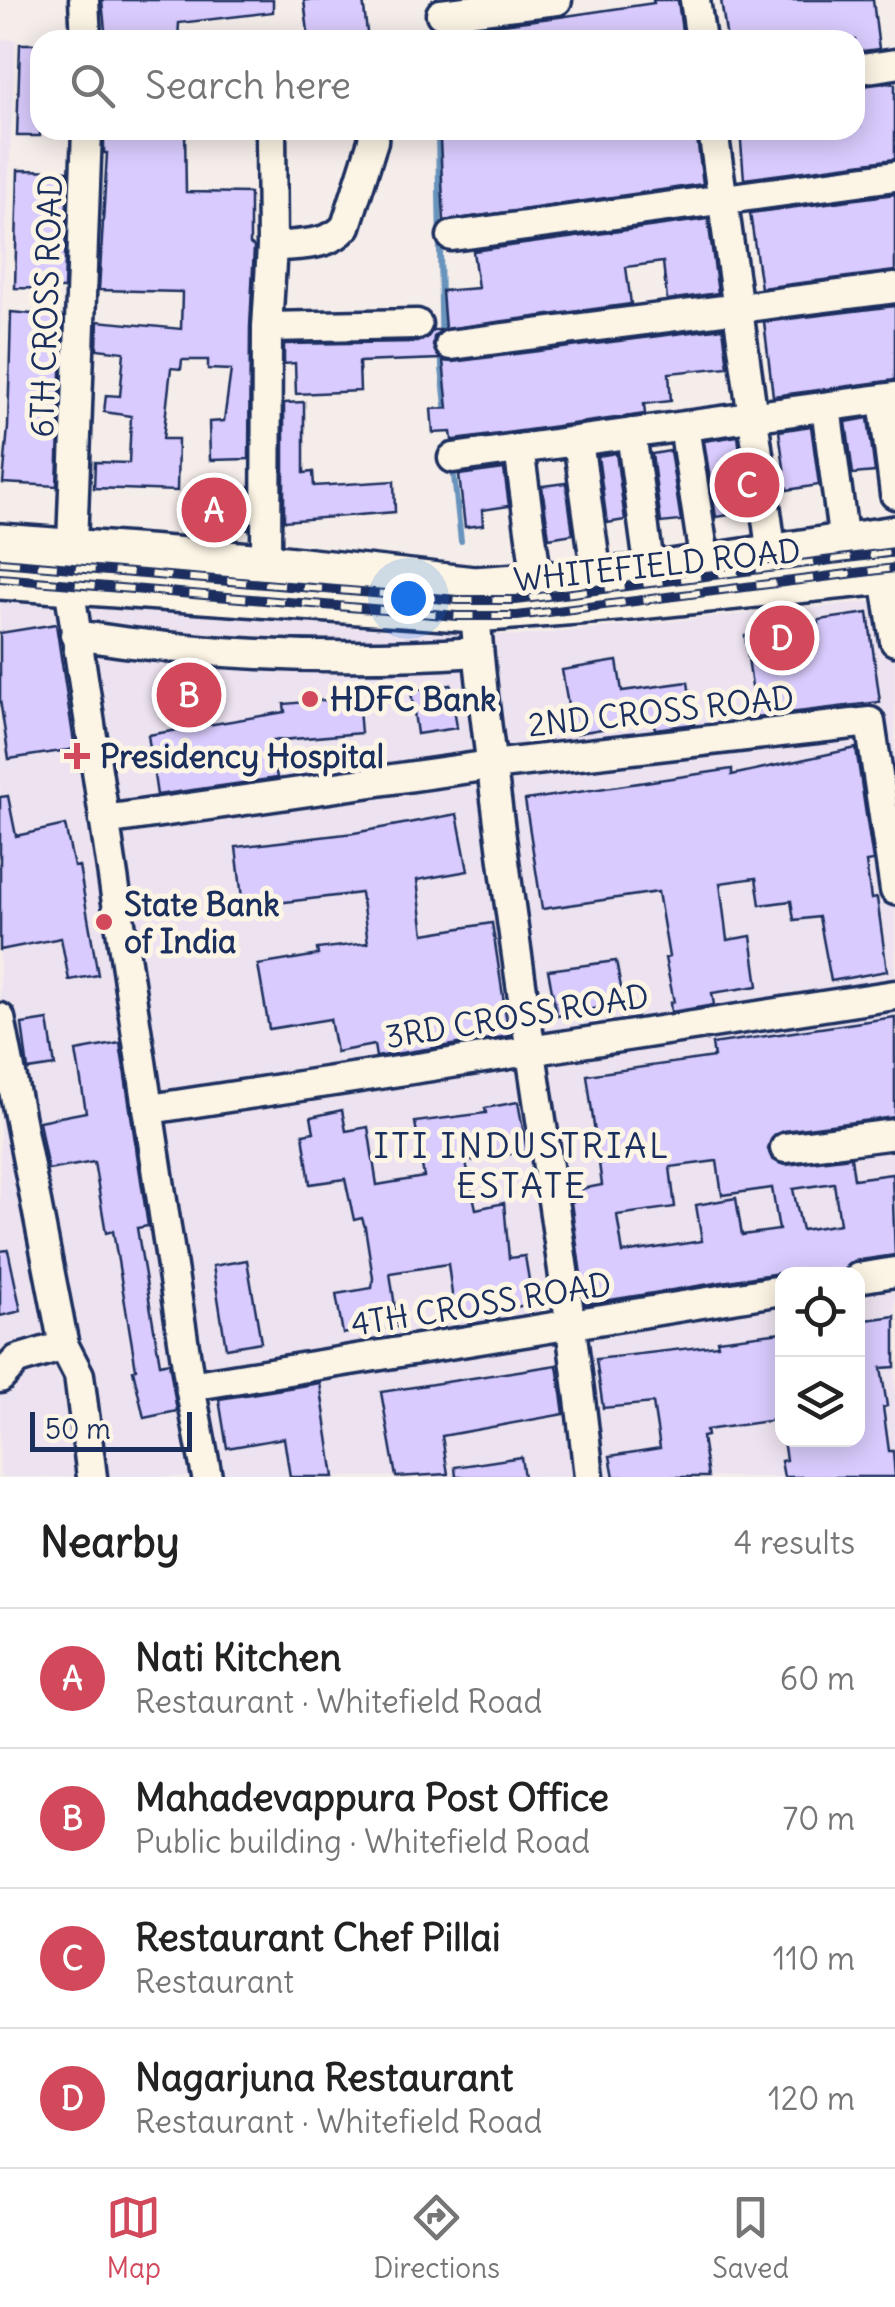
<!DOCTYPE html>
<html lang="en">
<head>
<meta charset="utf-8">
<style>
	:root { --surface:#fff; --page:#f6f6f6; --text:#222; --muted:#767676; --line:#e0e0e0; --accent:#d1495b }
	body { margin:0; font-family:Delius,sans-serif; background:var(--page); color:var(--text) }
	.controls { position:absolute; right:30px; bottom:30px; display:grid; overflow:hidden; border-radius:20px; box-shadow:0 5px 25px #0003 }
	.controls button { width:90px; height:90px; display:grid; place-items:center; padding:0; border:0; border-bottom:2px solid var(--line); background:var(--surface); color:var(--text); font:50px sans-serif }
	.scale { position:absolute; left:30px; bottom:25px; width:162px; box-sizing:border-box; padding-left:10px; border:5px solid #1b2f5e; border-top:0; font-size:28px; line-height:35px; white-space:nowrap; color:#1b2f5e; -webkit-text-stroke:8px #fcf5e5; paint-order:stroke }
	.you { position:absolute; left:408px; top:598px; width:35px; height:35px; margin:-25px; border:8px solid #fff; border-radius:50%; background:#1a73e8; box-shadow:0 0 0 15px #1a73e833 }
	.badge { display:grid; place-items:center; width:65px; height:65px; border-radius:50%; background:var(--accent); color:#fff; font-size:32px; font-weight:700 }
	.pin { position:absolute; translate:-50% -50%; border:5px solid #fff; box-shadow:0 2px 10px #0006 }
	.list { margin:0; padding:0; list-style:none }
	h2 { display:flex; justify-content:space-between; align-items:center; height:130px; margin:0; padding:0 40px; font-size:42px }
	h2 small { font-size:32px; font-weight:400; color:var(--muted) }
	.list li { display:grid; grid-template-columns:65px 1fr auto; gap:30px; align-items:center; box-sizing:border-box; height:140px; padding:0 40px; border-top:2px solid var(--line) }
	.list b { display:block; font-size:38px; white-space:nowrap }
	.list p { margin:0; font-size:32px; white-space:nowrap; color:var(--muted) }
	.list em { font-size:32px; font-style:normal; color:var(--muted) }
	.icon { flex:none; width:55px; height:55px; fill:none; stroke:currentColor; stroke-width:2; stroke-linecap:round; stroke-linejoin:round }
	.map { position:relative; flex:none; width:895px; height:1477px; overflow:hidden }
	.search { position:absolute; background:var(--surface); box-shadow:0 5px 25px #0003; left:30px; right:30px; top:30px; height:110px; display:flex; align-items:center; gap:25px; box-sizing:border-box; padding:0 35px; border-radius:30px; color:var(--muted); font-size:38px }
	.sheet { height:690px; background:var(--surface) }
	nav { display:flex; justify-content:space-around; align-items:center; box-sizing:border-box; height:140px; border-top:2px solid var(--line); background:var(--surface); font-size:28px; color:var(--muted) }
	nav a { display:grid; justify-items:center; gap:5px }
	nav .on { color:var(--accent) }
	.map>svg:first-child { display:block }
	.built { fill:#ede3f0; fill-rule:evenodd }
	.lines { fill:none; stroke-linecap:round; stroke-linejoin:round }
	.stream { stroke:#6893bc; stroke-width:6 }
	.building { fill:#d9cbfd; stroke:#1b2f5e; stroke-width:2.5; fill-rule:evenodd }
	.minor-casing { stroke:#1b2f5e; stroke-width:35 }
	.major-casing { stroke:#1b2f5e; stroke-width:42 }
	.minor { stroke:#fcf5e5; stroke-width:28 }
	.major { stroke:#fcf5e5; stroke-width:35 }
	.rail-casing { stroke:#1b2f5e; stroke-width:10 }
	.rail { stroke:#fcf5e5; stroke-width:6; stroke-dasharray:19; stroke-linecap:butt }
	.poi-dot { fill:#d1495b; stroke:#fcf5e5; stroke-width:4 }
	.labels { text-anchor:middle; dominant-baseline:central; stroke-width:10; stroke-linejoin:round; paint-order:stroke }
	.street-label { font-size:32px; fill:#1b2f5e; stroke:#fcf5e5 }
	.poi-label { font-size:32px; font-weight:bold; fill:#1b2f5e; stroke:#fcf5e5; text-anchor:start }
	.neighbourhood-label { font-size:35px; letter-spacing:2.5px; fill:#1b2f5e; stroke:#fcf5e5 }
</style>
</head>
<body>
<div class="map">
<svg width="895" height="1477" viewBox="0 0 895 1477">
	<rect width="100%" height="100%" fill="#f5edea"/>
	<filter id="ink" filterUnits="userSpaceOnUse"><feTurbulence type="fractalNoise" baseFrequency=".01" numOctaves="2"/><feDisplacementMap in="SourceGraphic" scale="20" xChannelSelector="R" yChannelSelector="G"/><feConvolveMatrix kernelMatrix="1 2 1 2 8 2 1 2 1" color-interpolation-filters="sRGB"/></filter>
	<g filter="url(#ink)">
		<path class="built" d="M 0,39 L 16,40 L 0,344 Z
			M 877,601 L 895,607 L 895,1477 L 0,1477 L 0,602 L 518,636 ZM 782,1274 L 858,1274 L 858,1440 L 782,1440 Z"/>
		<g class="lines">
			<path class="stream" d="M 434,21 L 434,40
				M 438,130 L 442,368 L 447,415
				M 453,467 L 461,541"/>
		</g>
		<path class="building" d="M 102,0 L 273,0 L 273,12 L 179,23 L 178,40 L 106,40 Z
			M 304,0 L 363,0 L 368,40 L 309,40 Z
			M 653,0 L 678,0 L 683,39 L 448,40 L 447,31 L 559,17 L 654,3 Z
			M 721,0 L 873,0 L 879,49 L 855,52 L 855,40 L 727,40 Z
			M 20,44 L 40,44 L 40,136 L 17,136 Z
			M 885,83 L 895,84 L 895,159 L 744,179 L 740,130 L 855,130 L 855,126 L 860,126 L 855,87 Z
			M 104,130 L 185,130 L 186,192 L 250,193 L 250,244 L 254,247 L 250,327 L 249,459 L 210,460 L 209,422 L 224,421 L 231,370 L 208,369 L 208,360 L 182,360 L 181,369 L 171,368 L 163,439 L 178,439 L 177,491 L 94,488 L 95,462 L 129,463 L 131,416 L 104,412 L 106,395 L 120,396 L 124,352 L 97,349 L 98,321 L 181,329 L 182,292 L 99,290 L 107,153 L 104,153 Z
			M 520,130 L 696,130 L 703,184 L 444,221 L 440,140 Z
			M 18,170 L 68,171 L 64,289 L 15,288 Z
			M 895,194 L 895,271 L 761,288 L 750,213 Z
			M 708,219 L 718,293 L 667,300 L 663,262 L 626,267 L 631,304 L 445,329 L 442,291 L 478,288 L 473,251 Z
			M 895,306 L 895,380 L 773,396 L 764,322 Z
			M 11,312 L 63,317 L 57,486 L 3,483 L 8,427 Z
			M 723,328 L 728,367 L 669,373 L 671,401 L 644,404 L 645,414 L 455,440 L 452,440 L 451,432 L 433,433 L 431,409 L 448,408 L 443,361 L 452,362 Z
			M 433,330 L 441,330 L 434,337 L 433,346 L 440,359 L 359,362 L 360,391 L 296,394 L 295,363 L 284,364 L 284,344 L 417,342 L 427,338 Z
			M 304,402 L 304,473 L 313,472 L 314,486 L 394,481 L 395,512 L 284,521 L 284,403 Z
			M 868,418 L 875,472 L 853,474 L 846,422 Z
			M 811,426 L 819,485 L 787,490 L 779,431 Z
			M 738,436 L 748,512 L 716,517 L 704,441 Z
			M 670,451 L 681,521 L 661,523 L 652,454 Z
			M 616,453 L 625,520 L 607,523 L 598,456 Z
			M 504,469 L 509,506 L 482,510 L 483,525 L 465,527 L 459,475 Z
			M 566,483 L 573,534 L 549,538 L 542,486 Z
			M 238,504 L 249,504 L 249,529 L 203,527 L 205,506 L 238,508 Z
			M 868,613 L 880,702 L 756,717 L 745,635 L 819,625 L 819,620 Z
			M 56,624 L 75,749 L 9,759 L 0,700 L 0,633 Z
			M 617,661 L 622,691 L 688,682 L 694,724 L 655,729 L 653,720 L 573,734 L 562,670 Z
			M 451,685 L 457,728 L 417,734 L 411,691 Z
			M 358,697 L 361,733 L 271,741 L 277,778 L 157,795 L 148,735 L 285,712 L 284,704 Z
			M 856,748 L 873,861 L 866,862 L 871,899 L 877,898 L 887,971 L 831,981 L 819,917 L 794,920 L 791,901 L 760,905 L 756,878 L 720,883 L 727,940 L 751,936 L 758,986 L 712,993 L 714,1005 L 671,1012 L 670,1003 L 674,1002 L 665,958 L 669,957 L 658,892 L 542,909 L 525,800 L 732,769 L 732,775 Z
			M 8,796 L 16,836 L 65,825 L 74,867 L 79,866 L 98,975 L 69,980 L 61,938 L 0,950 L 0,797 Z
			M 457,814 L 468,871 L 417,880 L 424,934 L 492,923 L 509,1036 L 376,1057 L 374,1045 L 336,1052 L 330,1019 L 269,1029 L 258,965 L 318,955 L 317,949 L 368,943 L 361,893 L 243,907 L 236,847 L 354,833 Z
			M 616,961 L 624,1003 L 557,1016 L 548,970 Z
			M 895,1017 L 895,1117 L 783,1131 L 774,1135 L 768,1149 L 772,1159 L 786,1165 L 851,1157 L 854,1179 L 892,1174 L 895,1255 L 854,1261 L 841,1273 L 832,1274 L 779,1273 L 585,1304 L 571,1202 L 583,1198 L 581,1189 L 602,1185 L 587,1075 L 714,1057 L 712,1044 ZM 717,1161 L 722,1195 L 772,1188 L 779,1230 L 742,1235 L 736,1198 L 696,1205 L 702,1241 L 623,1253 L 617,1215 L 675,1207 L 670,1167 ZM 834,1183 L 840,1224 L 802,1230 L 793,1189 Z
			M 48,1020 L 55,1066 L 28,1070 L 22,1024 Z
			M 120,1043 L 148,1226 L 137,1228 L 160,1364 L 169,1362 L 177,1411 L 144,1418 L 133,1370 L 136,1369 L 113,1231 L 106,1233 L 94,1162 L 48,1170 L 39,1121 L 86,1112 L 76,1051 Z
			M 518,1102 L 527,1151 L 466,1162 L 476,1209 L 504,1203 L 509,1258 L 525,1256 L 533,1304 L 455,1317 L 448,1264 L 390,1273 L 398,1327 L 378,1330 L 378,1326 L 343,1334 L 336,1294 L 372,1288 L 373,1278 L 365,1227 L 362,1218 L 354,1220 L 345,1179 L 310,1184 L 303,1134 L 314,1132 L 311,1117 L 342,1110 L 346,1131 L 368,1127 L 377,1185 L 424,1177 L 415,1122 L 486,1113 L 485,1108 Z
			M 8,1250 L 21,1311 L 0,1316 L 0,1251 Z
			M 247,1260 L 261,1342 L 226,1348 L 213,1266 Z
			M 895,1316 L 895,1367 L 881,1368 L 887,1406 L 883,1407 L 889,1451 L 893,1451 L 895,1477 L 784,1477 L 781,1461 L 786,1460 L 783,1440 L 858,1440 L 858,1321 Z
			M 782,1332 L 782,1419 L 706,1430 L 707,1436 L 702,1437 L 708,1477 L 614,1477 L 610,1456 L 660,1448 L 653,1403 L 603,1408 L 596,1359 L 718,1345 L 717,1340 Z
			M 557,1365 L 564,1414 L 442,1436 L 448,1474 L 396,1477 L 381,1392 Z
			M 320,1383 L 334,1477 L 290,1477 L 284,1438 L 227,1448 L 219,1399 Z
			M 521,1457 L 524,1477 L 456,1477 L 455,1467 Z"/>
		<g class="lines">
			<defs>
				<path id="minor" d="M 84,0 L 86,40
					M 695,0 L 701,40
					M 441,14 L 557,0
					M 855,70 L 895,64
					M 271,130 L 272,247
					M 713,130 L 772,555
					M 452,236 L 895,176
					M 267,327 L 417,324
					M 450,345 L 895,288
					M 883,399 L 895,494
					M 826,407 L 844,543
					M 684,426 L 705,564
					M 631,433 L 650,572
					M 578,441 L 597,577
					M 519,449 L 537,581
					M 453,458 L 895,397
					M 72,545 L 87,130
					M 266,562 L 267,327 L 272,247 C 297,244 329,247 346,226 L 373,141 L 374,130
					M 885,576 L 895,641
					M 69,585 L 190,1386 L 207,1477
					M 474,596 C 479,675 490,752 500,830 C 527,1046 566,1260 589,1477
					M 75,635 C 207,656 344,661 477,652
					M 104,820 L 491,765 L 870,722 L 895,890
					M 0,1018 L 64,1346 L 79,1375 L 92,1477
					M 150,1109 L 895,995
					M 785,1148 L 895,1134
					M 858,1278 L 895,1272
					M 0,1378 L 17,1360 L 64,1346
					M 190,1386 L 782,1290"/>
				<path id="major" d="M 0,542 L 266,562 L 474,585 L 631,574 L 895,534
					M 0,581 L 475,614 L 629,602 L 895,575"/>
			</defs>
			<use href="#minor" class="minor-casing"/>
			<use href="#major" class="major-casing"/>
			<use href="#minor" class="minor"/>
			<use href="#major" class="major"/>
			<defs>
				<path id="rail" d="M 0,562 L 458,600 L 516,600 L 895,552
					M 0,578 L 457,616 L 517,616 L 895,568"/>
			</defs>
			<use href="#rail" class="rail-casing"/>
			<use href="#rail" class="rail"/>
		</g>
	</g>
	<g class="poi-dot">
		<circle cx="310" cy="699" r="10"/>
		<path d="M72 741h10v10h10v10h-10v10h-10v-10h-10v-10h10z"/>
		<circle cx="104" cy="922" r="10"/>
	</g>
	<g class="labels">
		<g class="street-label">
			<text transform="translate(46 306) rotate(-88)">6TH CROSS ROAD</text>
			<text transform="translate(657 565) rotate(-6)">WHITEFIELD ROAD</text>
			<text transform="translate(661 711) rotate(-6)">2ND CROSS ROAD</text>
			<text transform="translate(517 1016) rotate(-9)">3RD CROSS ROAD</text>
			<text transform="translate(481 1304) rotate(-9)">4TH CROSS ROAD</text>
		</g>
		<g class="poi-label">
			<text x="330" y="699">HDFC Bank</text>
			<text x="100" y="756">Presidency Hospital</text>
			<text x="124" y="904">State Bank<tspan x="124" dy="37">of India</tspan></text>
		</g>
		<g class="neighbourhood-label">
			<text x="522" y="1145">ITI INDUSTRIAL<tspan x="522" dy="40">ESTATE</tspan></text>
		</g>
	</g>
</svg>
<div class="controls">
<button><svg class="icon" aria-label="locate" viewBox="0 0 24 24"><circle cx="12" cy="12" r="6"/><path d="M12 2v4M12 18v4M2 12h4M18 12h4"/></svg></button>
<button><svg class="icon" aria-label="layers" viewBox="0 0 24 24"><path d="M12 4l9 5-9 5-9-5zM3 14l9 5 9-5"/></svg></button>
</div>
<div class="scale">50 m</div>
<div class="you"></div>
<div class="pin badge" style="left:214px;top:510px">A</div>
<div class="pin badge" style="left:189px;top:695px">B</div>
<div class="pin badge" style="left:747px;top:485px">C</div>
<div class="pin badge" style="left:782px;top:638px">D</div>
<div class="search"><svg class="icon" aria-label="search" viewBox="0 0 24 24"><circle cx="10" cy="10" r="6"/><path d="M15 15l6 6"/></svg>Search here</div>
</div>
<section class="sheet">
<h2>Nearby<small>4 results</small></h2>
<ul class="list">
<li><span class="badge">A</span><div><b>Nati Kitchen</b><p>Restaurant · Whitefield Road</p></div><em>60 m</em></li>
<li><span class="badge">B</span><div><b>Mahadevappura Post Office</b><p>Public building · Whitefield Road</p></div><em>70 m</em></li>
<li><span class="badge">C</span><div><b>Restaurant Chef Pillai</b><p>Restaurant</p></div><em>110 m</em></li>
<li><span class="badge">D</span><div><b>Nagarjuna Restaurant</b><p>Restaurant · Whitefield Road</p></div><em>120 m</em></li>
</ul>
</section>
<nav>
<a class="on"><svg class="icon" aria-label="map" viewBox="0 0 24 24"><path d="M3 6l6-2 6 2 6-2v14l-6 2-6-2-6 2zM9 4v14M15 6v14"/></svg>Map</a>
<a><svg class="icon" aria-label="directions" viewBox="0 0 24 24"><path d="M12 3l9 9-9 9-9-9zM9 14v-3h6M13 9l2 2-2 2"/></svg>Directions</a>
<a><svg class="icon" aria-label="saved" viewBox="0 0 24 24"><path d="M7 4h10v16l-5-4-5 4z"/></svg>Saved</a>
</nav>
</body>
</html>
